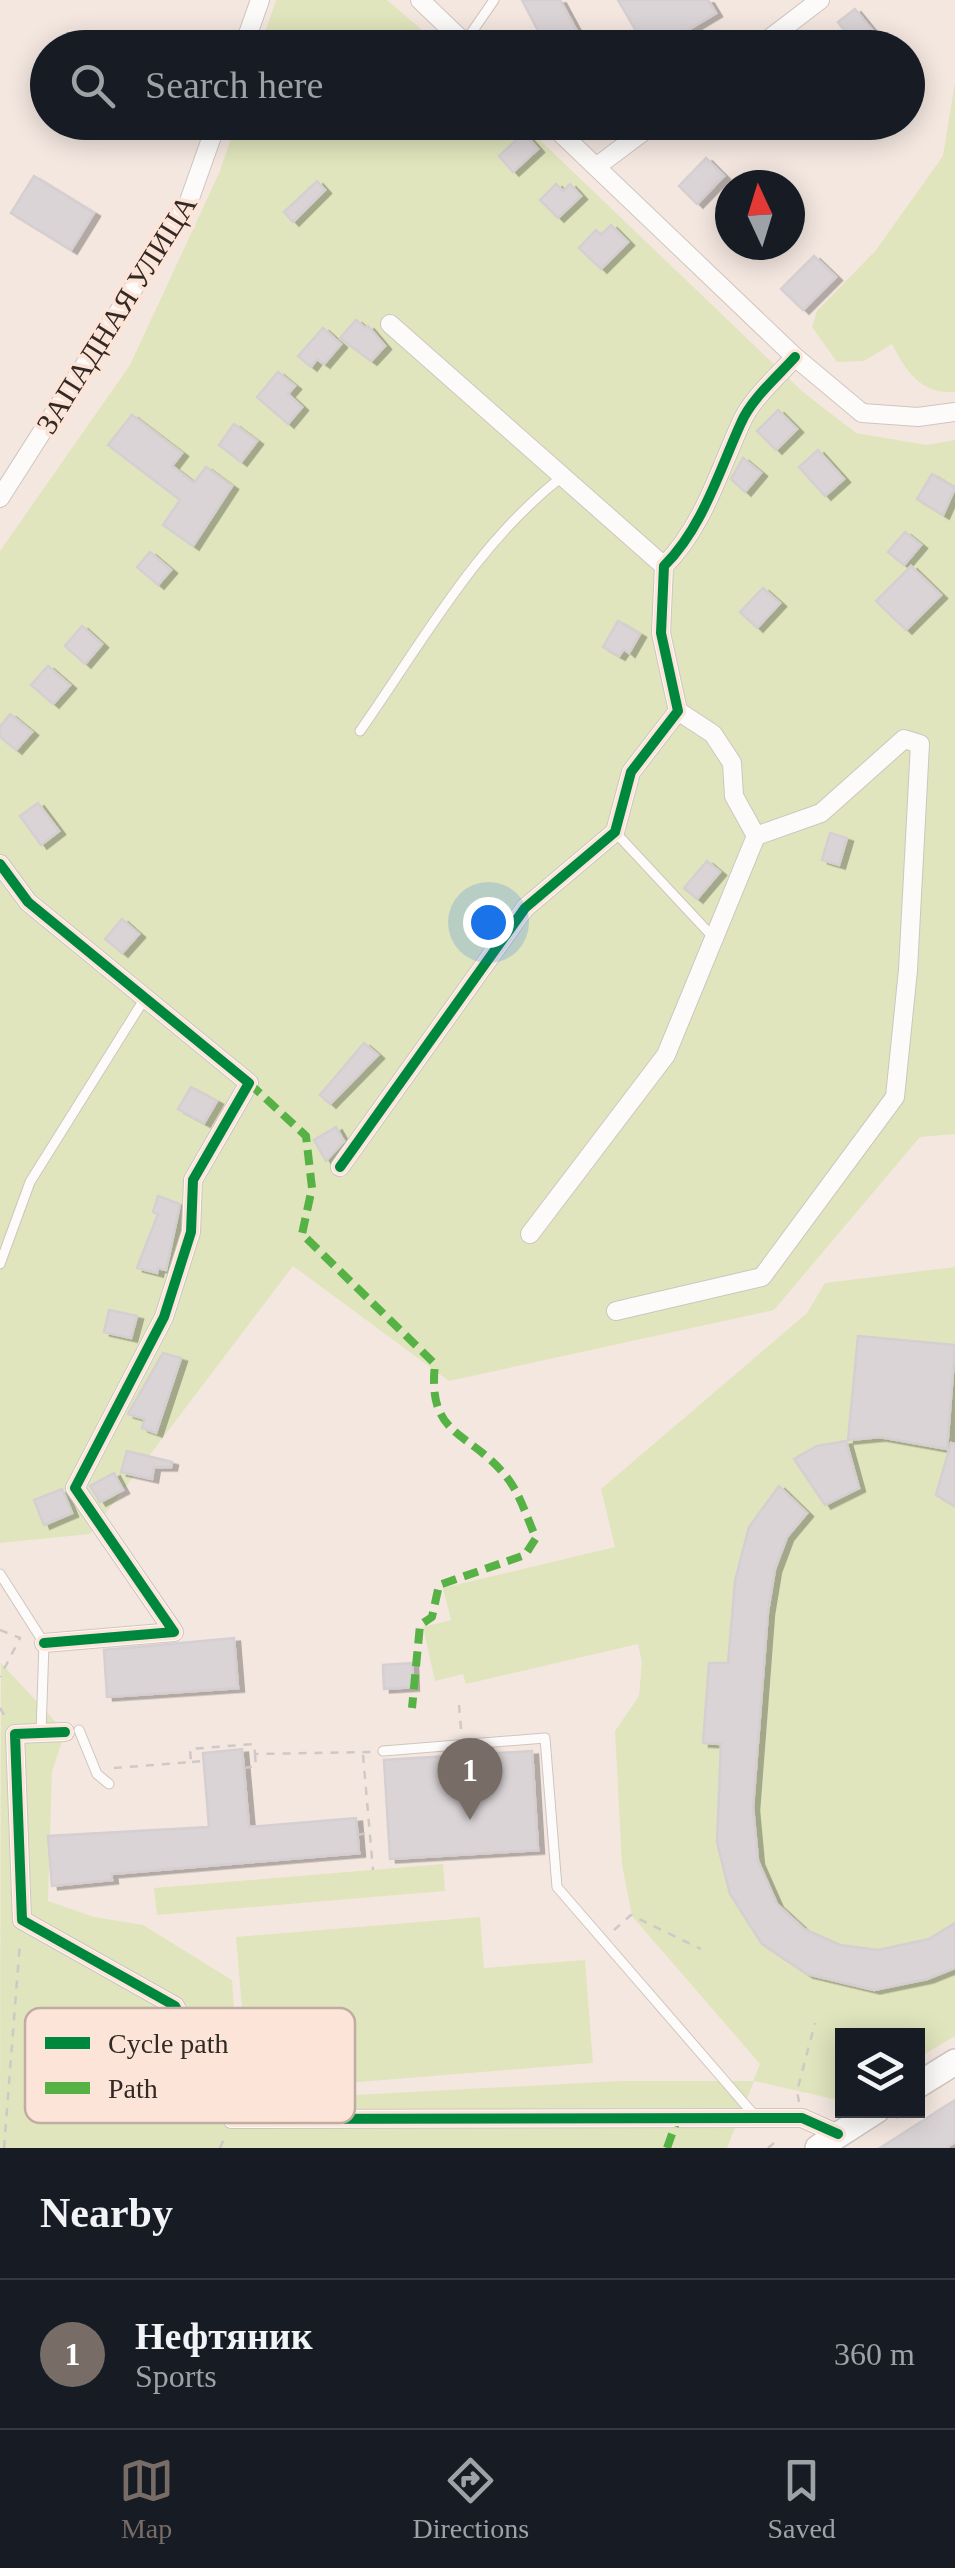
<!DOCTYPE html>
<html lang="en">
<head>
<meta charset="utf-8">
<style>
	:root { --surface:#171b24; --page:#20242c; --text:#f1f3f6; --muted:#9ea1a6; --line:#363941; --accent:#776c66 }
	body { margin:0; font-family:"Times New Roman",serif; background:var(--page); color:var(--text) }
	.controls { position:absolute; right:30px; bottom:30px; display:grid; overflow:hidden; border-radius:0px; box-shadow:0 5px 25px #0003 }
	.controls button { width:90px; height:90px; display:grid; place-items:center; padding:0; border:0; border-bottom:2px solid var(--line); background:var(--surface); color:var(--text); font:50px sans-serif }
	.compass { position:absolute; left:715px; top:170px; width:90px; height:90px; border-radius:50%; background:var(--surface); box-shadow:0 5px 25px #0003; rotate:356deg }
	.you { position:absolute; left:488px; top:922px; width:35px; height:35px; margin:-25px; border:8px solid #fff; border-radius:50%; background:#1a73e8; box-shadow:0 0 0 15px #1a73e833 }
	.badge { display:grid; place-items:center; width:65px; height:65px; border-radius:50%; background:var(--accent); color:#fff; font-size:32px; font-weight:700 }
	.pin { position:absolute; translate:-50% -82px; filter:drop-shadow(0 2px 5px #0008) }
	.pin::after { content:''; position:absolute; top:52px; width:35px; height:30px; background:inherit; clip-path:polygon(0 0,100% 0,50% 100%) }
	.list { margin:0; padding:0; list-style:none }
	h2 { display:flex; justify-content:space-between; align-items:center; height:130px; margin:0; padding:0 40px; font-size:42px }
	h2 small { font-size:32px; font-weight:400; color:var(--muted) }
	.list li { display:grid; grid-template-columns:65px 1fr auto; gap:30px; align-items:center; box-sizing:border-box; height:150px; padding:0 40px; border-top:2px solid var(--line) }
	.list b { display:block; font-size:38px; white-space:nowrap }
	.list p { margin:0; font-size:32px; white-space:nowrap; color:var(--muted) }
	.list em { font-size:32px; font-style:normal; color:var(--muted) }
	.icon { flex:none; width:55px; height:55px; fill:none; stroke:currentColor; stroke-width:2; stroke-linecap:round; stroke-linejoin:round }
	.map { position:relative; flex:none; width:955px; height:2148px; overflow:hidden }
	.search { position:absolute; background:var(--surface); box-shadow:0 5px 25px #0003; left:30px; right:30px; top:30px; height:110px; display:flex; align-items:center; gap:25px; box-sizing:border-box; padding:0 35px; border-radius:55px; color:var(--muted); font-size:38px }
	.sheet { height:280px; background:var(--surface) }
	nav { display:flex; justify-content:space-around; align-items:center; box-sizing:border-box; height:140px; border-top:2px solid var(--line); background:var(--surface); font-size:28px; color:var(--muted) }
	nav a { display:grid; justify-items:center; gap:5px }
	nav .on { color:var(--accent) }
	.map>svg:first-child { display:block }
	.green { fill:#e0e5bd }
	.building { fill:#dad4d6; stroke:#d5cfd1; stroke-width:2.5; filter:url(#shadow) }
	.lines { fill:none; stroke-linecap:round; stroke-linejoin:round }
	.lane-casing { stroke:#cfc5bf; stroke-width:11 }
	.street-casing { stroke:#cfc5bf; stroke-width:20 }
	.secondary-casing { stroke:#cfc5bf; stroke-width:28 }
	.path { stroke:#cec9c7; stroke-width:2.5; stroke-dasharray:8 8; stroke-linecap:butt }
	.lane { stroke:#fdfbfa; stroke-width:9 }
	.street { stroke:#fdfbfa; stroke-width:18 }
	.secondary { stroke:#fdfbfa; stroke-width:25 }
	.quiet { stroke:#56b245; stroke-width:8; stroke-dasharray:15 8; stroke-linecap:butt }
	.cycleway-casing { stroke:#fce5d8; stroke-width:16 }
	.cycleway { stroke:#00873e; stroke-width:10 }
	.labels { text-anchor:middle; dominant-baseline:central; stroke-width:8; stroke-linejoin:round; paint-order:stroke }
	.street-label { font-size:30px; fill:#332a25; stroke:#fce5d8 }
	.key { fill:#fce5d8; stroke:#c0ada2; stroke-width:2.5 }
	.key-label { font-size:28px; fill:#332a25 }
</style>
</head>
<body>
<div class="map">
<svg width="955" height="2148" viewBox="0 0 955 2148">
	<defs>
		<filter id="shadow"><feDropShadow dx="6" dy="3.5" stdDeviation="0" flood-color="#0004"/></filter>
	</defs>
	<rect width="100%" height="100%" fill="#f4e7e0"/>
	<path class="green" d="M 276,0 L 387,0 L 442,47 L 260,47 Z
		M 955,82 L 955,392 C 921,394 906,372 892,344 L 864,361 L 837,362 L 812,327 L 817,311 L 876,250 L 943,156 Z
		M 236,123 L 522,123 L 803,392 L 856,433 L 926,445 L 955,440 L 955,1134 L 920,1137 L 774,1310 L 449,1381 L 293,1266 L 90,1534 L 0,1543 L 0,551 L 130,365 L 220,171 Z
		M 955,1267 L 955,2036 L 918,2058 L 918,2036 L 842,2036 L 842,2101 L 754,2081 L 727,2148 L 0,2148 L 1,1663 L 65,1732 L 52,1772 L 48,1901 L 94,1917 L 143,1925 L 232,1980 L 240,2101 L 621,2081 L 753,2081 L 760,2064 L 632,1916 L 622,1865 L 615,1731 L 639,1696 L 642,1662 L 638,1644 L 466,1684 L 463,1674 L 435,1681 L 423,1627 L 451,1620 L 443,1588 L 615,1547 L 601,1489 L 807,1313 L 825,1283 Z
		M 443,1864 L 445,1891 L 157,1915 L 154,1888 Z
		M 480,1917 L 484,1968 L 585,1960 L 593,2063 L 249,2091 L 236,1937 Z"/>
	<path class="building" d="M 522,0 L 560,0 L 586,48 L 547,48 Z
		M 618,0 L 708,0 L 716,13 L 658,48 L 646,48 Z
		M 855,9 L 878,37 L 865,48 L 857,48 L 838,22 Z
		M 524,133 L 538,149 L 513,172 L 499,156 Z
		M 706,158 L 724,176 L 697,204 L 679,186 Z
		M 34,176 L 94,213 L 71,250 L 11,213 Z
		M 317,181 L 325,190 L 293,222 L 284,212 Z
		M 556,184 L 563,191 L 570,184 L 581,196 L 558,218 L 540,200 Z
		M 611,225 L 628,242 L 601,269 L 579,248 L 596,230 L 601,235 Z
		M 814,256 L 836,277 L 803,310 L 781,289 Z
		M 356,320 L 365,328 L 368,326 L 385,346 L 371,361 L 340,338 Z
		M 323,328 L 341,344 L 324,364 L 317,359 L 311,367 L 298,356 Z
		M 278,372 L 295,386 L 288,394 L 302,407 L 288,424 L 257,397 Z
		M 778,410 L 797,429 L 776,450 L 757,431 Z
		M 132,415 L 182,453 L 172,466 L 194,483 L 206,467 L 232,486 L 193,546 L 163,525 L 180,500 L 108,445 Z
		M 234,424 L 257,441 L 241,462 L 219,445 Z
		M 818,450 L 844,479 L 825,496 L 799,467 Z
		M 743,458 L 761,473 L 745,492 L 731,479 Z
		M 932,474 L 955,488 L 943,515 L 917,499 Z
		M 905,532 L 921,545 L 904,565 L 888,552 Z
		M 150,552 L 171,570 L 158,585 L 137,567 Z
		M 911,566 L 941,595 L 906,630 L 876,601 Z
		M 763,588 L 780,603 L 757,628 L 740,612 Z
		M 618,621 L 640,634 L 629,653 L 624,649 L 619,656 L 603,647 Z
		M 82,626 L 102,644 L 85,664 L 65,646 Z
		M 48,666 L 70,685 L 53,704 L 31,685 Z
		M 10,714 L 32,732 L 16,750 L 0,737 L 0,727 Z
		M 38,803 L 59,831 L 41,845 L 20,816 Z
		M 830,833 L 847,838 L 839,865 L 822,860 Z
		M 707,861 L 720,872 L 697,899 L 684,888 Z
		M 122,919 L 139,934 L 122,953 L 105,939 Z
		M 364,1043 L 378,1055 L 330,1104 L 320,1095 Z
		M 191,1087 L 217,1101 L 204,1123 L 178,1109 Z
		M 336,1127 L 344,1141 L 326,1161 L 314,1140 Z
		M 158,1196 L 180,1204 L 166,1270 L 158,1268 L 157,1273 L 137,1268 L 158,1214 L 153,1212 Z
		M 109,1310 L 137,1316 L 131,1338 L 104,1332 Z
		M 858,1336 L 955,1345 L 947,1449 L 880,1437 L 848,1440 Z
		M 163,1353 L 181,1358 L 156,1433 L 142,1428 L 145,1419 L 128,1414 Z
		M 846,1441 L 859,1488 L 825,1505 L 794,1459 L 817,1446 Z
		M 951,1443 L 955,1444 L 955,1506 L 936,1495 Z
		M 127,1451 L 172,1462 L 171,1467 L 154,1467 L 152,1479 L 121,1472 Z
		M 114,1473 L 123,1490 L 100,1502 L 90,1486 Z
		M 779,1486 L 807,1513 L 787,1537 L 775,1569 L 768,1611 L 753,1807 L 758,1861 L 777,1904 L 804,1929 L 840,1945 L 878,1950 L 929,1939 L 955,1923 L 955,1968 L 927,1979 L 874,1990 L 807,1974 L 762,1944 L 730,1894 L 717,1842 L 721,1744 L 703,1743 L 709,1663 L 728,1663 L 735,1581 L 749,1527 Z
		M 62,1489 L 72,1513 L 44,1525 L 34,1500 Z
		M 234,1638 L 238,1688 L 107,1697 L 104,1650 Z
		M 412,1663 L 413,1687 L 384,1689 L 383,1665 Z
		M 242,1749 L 249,1827 L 356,1818 L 359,1853 L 111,1874 L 112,1880 L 52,1886 L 48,1836 L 209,1827 L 203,1753 Z
		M 532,1751 L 538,1850 L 390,1859 L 384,1760 Z
		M 955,2100 L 955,2142 L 946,2148 L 880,2148 Z"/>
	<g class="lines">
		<defs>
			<path id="lane" d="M 465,42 L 494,0
				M 360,731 C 422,643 476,543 563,476
				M 615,832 L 712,936
				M 0,1264 L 30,1182 L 145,998
				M 0,1574 L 44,1643 L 41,1733
				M 79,1730 L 97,1774 L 109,1784
				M 383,1751 L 545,1738 L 557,1887 L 756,2117"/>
			<path id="street" d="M 420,0 L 470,48
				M 243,48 L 260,0
				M 757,48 L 820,0
				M 549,122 L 795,357 L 862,413 L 918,417 L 955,412
				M 596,167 L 656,122
				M 390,324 L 664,566
				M 0,498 L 189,201 L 217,122
				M 0,864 L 28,902 L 249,1083 L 193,1180 L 191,1232 L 164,1317 L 75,1488 L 174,1632 L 44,1643
				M 340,1167 L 525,908 L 615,832 L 631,772 L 678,711 L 661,633 L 664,566 C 703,527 719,471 741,423 C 751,399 778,376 795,357
				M 530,1234 L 666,1055 L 756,836 L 734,796 L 732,763 L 713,734 L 678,711
				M 616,1311 L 762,1277 L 895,1097 L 908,970 L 920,744 L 904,739 L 821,813 L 756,836
				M 65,1732 L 15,1734 L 22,1920 L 175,2006 L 232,2119 L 802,2118 L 838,2134"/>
			<path id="secondary" d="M 918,2085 L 955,2062
				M 818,2148 L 877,2110"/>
		</defs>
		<use href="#lane" class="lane-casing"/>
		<use href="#street" class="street-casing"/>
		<use href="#secondary" class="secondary-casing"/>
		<path class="path" d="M 0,1630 L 20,1638 L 0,1677
			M 459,1705 L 461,1729
			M 0,1708 L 7,1720
			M 363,1755 L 373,1870
			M 192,1762 L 203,1761
			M 114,1768 L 191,1762 L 190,1749 L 254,1744 L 255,1754 L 372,1752
			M 244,1768 L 256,1766 L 255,1755
			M 357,1835 L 368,1833
			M 614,1930 L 631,1915 L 701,1949
			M 799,2102 L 797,2091 L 815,2023
			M 896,2118 L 907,2110
			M 4,2148 L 20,1942
			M 220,2148 L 226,2134
			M 768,2148 L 780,2138"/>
		<use href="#lane" class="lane"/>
		<use href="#street" class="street"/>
		<use href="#secondary" class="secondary"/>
		<path class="quiet" d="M 249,1083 L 306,1136 L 312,1188 L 302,1234 L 435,1364 C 427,1437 468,1430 505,1475 C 519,1491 527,1518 536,1538 L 525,1555 L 439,1585 L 432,1617 L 420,1625 L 412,1708
			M 667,2148 L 677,2120"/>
		<defs>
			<path id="cycleway" d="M 0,864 L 28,902 L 249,1083 L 193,1180 L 191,1232 L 164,1317 L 75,1488 L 174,1632 L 44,1643
				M 340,1167 L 525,908 L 615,832 L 631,772 L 678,711 L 661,633 L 664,566 C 703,527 719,471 741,423 C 751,399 778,376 795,357
				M 65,1732 L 15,1734 L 22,1920 L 175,2006 L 232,2119 L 802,2118 L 838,2134"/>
		</defs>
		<use href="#cycleway" class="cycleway-casing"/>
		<use href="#cycleway" class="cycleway"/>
	</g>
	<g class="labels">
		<g class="street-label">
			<text transform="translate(116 314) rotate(-58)">ЗАПАДНАЯ УЛИЦА</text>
		</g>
	</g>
	<rect x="25" y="2008" width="330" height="115" rx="15" class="key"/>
	<rect x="45" y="2037" width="45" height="12" fill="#00873e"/>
	<rect x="45" y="2082" width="45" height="12" fill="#56b245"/>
	<g class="key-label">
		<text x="108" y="2053">Cycle path</text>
		<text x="108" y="2098">Path</text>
	</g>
</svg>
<div class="controls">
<button><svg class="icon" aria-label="layers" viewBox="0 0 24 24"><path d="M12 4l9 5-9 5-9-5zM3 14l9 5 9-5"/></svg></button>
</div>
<svg class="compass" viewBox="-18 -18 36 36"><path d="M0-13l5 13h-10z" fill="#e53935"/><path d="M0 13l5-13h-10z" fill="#9ea1a6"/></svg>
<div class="you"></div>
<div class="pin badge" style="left:470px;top:1820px">1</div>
<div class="search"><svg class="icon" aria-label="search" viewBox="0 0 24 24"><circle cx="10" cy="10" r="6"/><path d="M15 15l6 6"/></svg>Search here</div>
</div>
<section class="sheet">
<h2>Nearby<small></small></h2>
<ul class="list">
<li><span class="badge">1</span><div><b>Нефтяник</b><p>Sports</p></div><em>360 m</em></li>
</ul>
</section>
<nav>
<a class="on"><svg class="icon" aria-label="map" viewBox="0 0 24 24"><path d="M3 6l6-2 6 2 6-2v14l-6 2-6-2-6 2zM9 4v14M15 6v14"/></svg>Map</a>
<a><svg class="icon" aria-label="directions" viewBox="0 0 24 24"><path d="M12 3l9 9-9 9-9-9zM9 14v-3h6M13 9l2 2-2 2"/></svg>Directions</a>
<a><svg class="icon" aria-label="saved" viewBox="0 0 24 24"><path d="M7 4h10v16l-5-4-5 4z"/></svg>Saved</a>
</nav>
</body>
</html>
